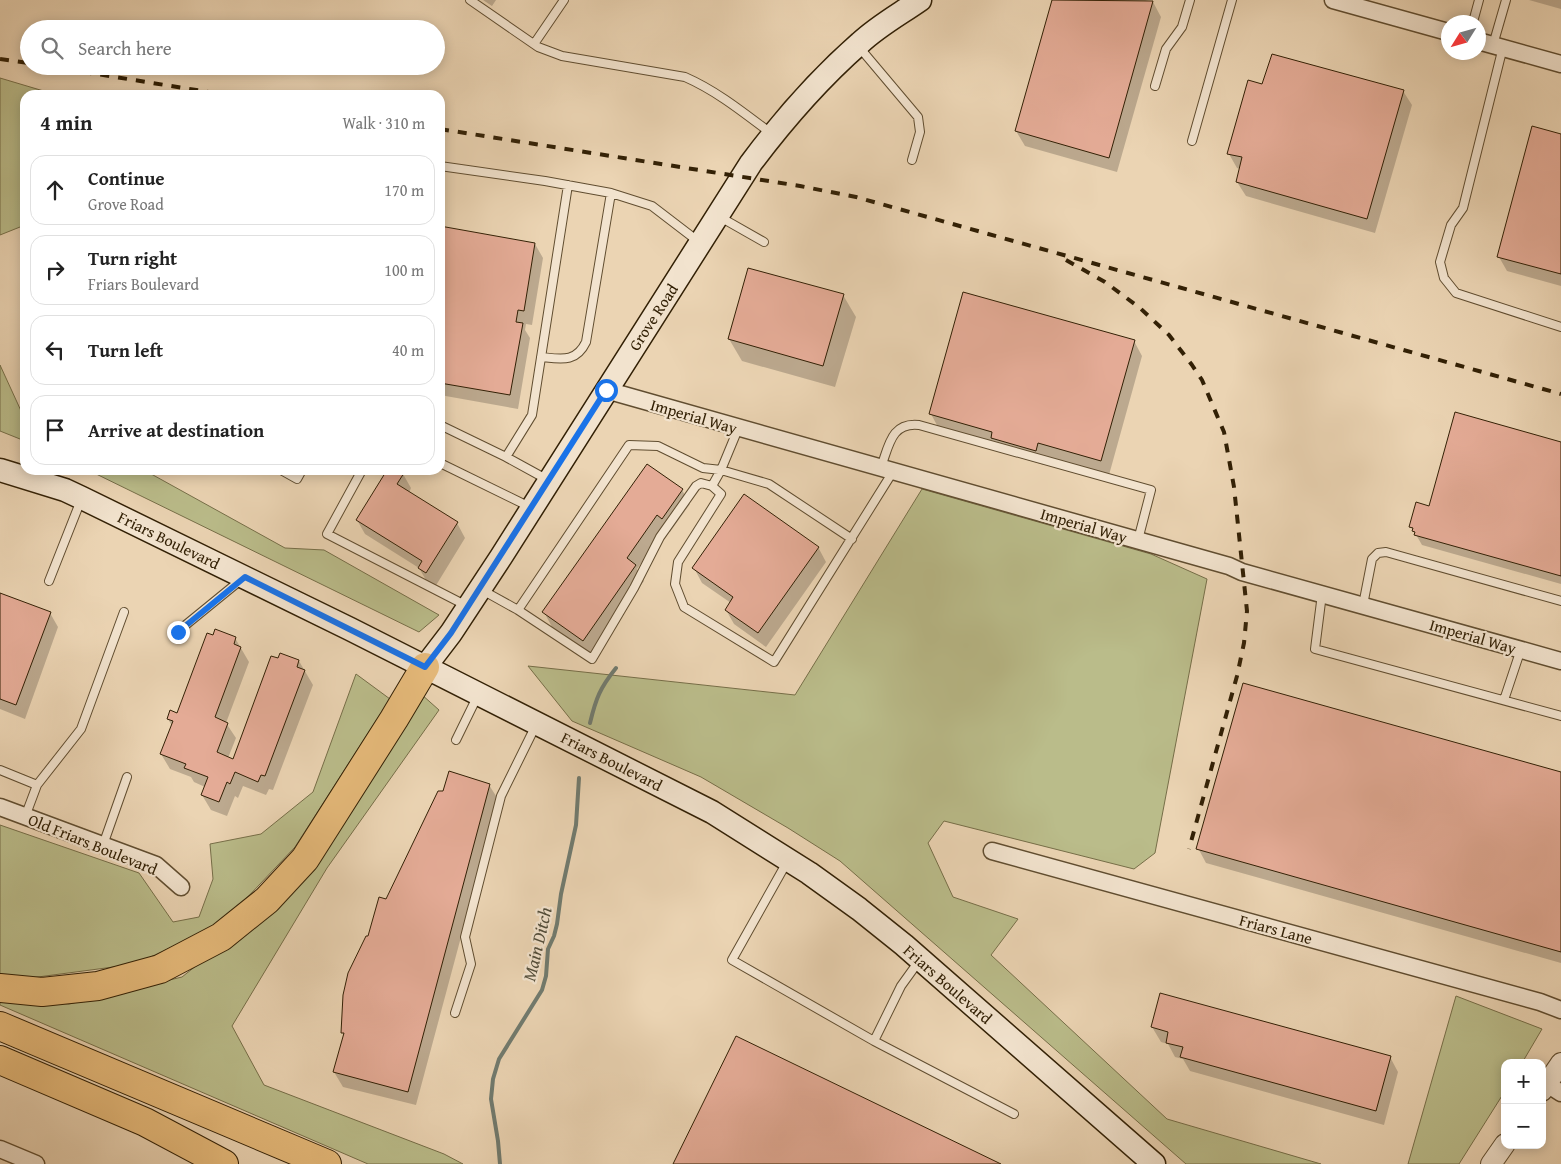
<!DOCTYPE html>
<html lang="en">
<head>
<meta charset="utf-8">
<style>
	:root { --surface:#fff; --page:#f2f2f2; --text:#222; --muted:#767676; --line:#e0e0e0 }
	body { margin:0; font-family:"Gentium Book Plus",serif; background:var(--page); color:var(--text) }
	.controls { position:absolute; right:15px; bottom:15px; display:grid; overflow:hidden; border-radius:10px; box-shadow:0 2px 12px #0003 }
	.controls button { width:45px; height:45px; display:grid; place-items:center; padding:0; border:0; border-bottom:1px solid var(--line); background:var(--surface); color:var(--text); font:25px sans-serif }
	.compass { position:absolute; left:1441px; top:15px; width:45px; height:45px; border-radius:50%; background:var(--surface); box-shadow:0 2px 12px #0003; rotate:233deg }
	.stop { position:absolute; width:15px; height:15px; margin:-11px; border:4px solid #1a73e8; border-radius:50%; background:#fff }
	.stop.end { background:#1a73e8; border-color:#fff; box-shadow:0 1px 5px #0008 }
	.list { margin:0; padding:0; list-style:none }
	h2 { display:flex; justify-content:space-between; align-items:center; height:65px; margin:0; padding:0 20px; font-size:21px }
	h2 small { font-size:16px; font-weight:400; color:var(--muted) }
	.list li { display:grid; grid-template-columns:32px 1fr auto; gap:15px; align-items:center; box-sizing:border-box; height:70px; margin:0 10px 10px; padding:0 10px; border:1px solid var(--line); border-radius:15px }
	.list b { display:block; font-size:19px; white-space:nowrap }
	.list p { margin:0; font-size:16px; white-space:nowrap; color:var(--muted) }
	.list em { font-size:16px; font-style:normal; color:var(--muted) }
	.icon { flex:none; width:28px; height:28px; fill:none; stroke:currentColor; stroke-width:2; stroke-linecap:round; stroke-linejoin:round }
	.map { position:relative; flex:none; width:1561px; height:1164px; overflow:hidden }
	.search { position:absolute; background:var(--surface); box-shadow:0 2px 12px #0003; left:20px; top:20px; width:425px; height:55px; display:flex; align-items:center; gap:12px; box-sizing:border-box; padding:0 18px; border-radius:28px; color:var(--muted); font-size:19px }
	.panel { position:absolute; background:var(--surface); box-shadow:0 2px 12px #0003; left:20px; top:90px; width:425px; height:385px; border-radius:15px }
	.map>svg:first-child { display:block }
	.green { fill:#babc8a; stroke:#766e48 }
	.shadow { fill:#0003 }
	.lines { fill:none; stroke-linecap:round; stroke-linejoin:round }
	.stream { stroke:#717b6f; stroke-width:4 }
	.building { fill:#e4ab96; stroke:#322005 }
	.service-casing { stroke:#604d30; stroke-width:10 }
	.minor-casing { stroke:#604d30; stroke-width:19 }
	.tertiary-casing { stroke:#604d30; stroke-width:22 }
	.secondary-casing { stroke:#322005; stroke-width:25 }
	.motorway-casing { stroke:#322005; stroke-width:30 }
	.service { stroke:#f2e3ce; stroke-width:8 }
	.minor { stroke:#f2e3ce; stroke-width:16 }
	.tertiary { stroke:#f2e3ce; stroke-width:20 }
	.secondary { stroke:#f2e3ce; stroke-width:22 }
	.motorway { stroke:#e6ba7a; stroke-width:28 }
	.rail { stroke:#322005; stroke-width:4; stroke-dasharray:9 9; stroke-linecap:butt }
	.route { stroke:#1a73e8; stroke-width:6 }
	.labels { text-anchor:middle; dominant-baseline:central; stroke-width:4.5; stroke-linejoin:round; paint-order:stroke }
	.street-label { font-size:16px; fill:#322005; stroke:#f2e3ce }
	.water-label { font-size:18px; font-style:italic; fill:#524d3a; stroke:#f2e3ce }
</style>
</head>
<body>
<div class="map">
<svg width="1561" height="1164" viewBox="0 0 1561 1164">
	<rect width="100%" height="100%" fill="#ebd4b3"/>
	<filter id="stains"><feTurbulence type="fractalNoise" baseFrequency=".004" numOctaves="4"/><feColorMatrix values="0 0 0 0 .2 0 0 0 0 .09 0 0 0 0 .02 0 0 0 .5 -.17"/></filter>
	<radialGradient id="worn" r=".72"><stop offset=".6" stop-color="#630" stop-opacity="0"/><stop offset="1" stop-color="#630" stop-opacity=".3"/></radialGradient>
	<path class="green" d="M 0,78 L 57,95 L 25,95 L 25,225 L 0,235 Z
		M 0,365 L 22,413 L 25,414 L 25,441 L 0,431 Z
		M 88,470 L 144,470 L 285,548 L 324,550 L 439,615 L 419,632 Z
		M 922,489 L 1151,554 L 1207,579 L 1155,853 L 1134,869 L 944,821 L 928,843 L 953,897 L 1018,919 L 991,955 L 1167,1119 L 1321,1164 L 1186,1164 L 840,861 L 788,828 L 701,777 L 572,721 L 528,666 L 795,695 Z
		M 356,674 L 390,699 L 295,847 L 224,922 L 136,964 L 0,982 L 0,825 L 139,873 L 173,922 L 199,917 L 213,879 L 210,844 L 261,834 L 313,792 Z
		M 421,694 L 439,710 L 327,868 L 232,1026 L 264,1085 L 444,1154 L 463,1164 L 368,1164 L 0,1005 L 0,999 L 69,1004 L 182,977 L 299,884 Z
		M 1456,996 L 1542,1029 L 1522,1063 L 1505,1063 L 1505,1091 L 1459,1164 L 1408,1164 Z"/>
	<path class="shadow" d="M 483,0 L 496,0 L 492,6 Z
		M 1053,0 L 1145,0 L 1153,2 L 1161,17 L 1117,172 L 1025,146 L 1016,131 Z
		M 1529,0 L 1561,0 L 1561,9 Z
		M 1263,86 L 1403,91 L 1412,105 L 1375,233 L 1246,196 L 1237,182 L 1240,169 L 1237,168 L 1229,154 Z
		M 1561,136 L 1561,286 L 1507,271 L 1499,257 Z
		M 440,227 L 535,244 L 543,258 L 532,325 L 526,324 L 525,330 L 530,338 L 518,409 L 440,395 Z
		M 843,295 L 856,317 L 835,387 L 742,361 L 729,339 Z
		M 1134,341 L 1142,356 L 1109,475 L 1046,457 L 1044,465 L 1001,452 L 996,445 L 939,429 L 931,414 Z
		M 1561,444 L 1561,584 L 1422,545 L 1411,526 L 1430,507 Z
		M 388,470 L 397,470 L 403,474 L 411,488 L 409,493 L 457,523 L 465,538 L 435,587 L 427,582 L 419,568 L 365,534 L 357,520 Z
		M 682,490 L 690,504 L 670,532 L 666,529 L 637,569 L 644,581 L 591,655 L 552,627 L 544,612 Z
		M 818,547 L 826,562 L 766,647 L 734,624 L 726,610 L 731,603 L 702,583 L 694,568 Z
		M 0,594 L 50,613 L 58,627 L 25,719 L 0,709 Z
		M 235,638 L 249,662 L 226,723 L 236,738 L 228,758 L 233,761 L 299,661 L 313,685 L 273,790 L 269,789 L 266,795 L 243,786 L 238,798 L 235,796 L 227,816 L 211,810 L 202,795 L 205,787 L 194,782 L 191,777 L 170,769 L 161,754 L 172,726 L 168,719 L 178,714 Z
		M 1561,773 L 1561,963 L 1206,863 L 1198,848 Z
		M 489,785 L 498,799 L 416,1105 L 343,1087 L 334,1072 L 345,1037 L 342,1032 L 369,937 L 387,900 Z
		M 1152,1027 L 1390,1057 L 1398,1072 L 1384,1125 L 1190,1071 L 1183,1059 L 1175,1057 L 1168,1044 L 1161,1042 Z"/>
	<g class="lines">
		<path class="stream" d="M 590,723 C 596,698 600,688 616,668
			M 500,1164 L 498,1141 L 491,1099 L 493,1079 L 499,1059 L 542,990 L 546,976 L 548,949 L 554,936 L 557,924 L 561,894 L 576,825 L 579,778"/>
	</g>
	<path class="building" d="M 1052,0 L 1153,1 L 1109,158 L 1015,131 Z
		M 1272,54 L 1404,90 L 1367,219 L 1236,182 L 1242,157 L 1227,154 L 1248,80 L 1262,84 Z
		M 1532,126 L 1561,134 L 1561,274 L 1497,257 Z
		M 440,226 L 535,243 L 524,311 L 518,310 L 516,322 L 523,323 L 510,395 L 440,383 Z
		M 748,268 L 844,294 L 823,366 L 728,339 Z
		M 963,292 L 1135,340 L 1101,461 L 1038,443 L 1036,451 L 991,438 L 992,432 L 929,414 Z
		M 1455,412 L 1561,442 L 1561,576 L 1414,535 L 1415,532 L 1412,531 L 1413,528 L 1409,527 L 1416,502 L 1429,506 Z
		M 647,464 L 683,489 L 662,519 L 657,515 L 627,558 L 636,565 L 583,641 L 542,612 Z
		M 387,470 L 399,470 L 404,473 L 397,484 L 458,522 L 426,573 L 418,568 L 422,561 L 356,520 Z
		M 744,494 L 819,547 L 758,633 L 725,610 L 733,597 L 692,568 Z
		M 0,593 L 51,612 L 16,705 L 0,699 Z
		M 215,629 L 236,637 L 234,644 L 241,647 L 215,717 L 228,723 L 217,752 L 233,759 L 271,656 L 278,658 L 280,653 L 299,660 L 297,667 L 305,670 L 265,776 L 261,775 L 258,782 L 235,772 L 230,784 L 227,782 L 219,802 L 201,795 L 208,777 L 184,768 L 186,764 L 160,754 L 173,721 L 167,719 L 170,710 L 177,713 L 207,633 L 213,635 Z
		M 1243,683 L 1561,772 L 1561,952 L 1196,849 Z
		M 449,771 L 490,784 L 408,1092 L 333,1072 L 344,1033 L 341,1033 L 343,995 L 348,973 L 366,936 L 368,936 L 379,897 L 386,899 L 438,791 L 443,791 Z
		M 1160,993 L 1391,1056 L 1376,1111 L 1180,1057 L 1183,1047 L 1166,1043 L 1168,1032 L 1151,1027 Z
		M 736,1036 L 1001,1164 L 673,1164 Z"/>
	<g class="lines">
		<defs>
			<path id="service" d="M 470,0 L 538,47 L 562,56 L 685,77 C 717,91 744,113 772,134
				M 1473,22 L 1479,0
				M 534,44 L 564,0
				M 1493,45 L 1506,0
				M 859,47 L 918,117 L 920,132 L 912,160
				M 1503,47 L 1463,208 L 1451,225 L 1440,262 L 1444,278 L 1456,293 L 1561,327
				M 1155,86 L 1166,49 L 1182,27 L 1190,0
				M 1192,141 L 1232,0
				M 440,166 L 545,181 L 611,193 L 652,206 L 699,242
				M 720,217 L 764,242
				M 541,357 C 561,359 576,363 586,342 L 611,193
				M 440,425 L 506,457
				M 440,463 L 530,507
				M 881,467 C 889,446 891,422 919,425 L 1151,490 L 1138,540
				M 281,470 L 297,479 L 302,470
				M 362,470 L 327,534 L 467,606
				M 548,480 L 506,457 L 532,415 L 568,185
				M 712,486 L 721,470 L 738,429
				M 49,581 L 81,500
				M 482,590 L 518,610 L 592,659 L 634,588 L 660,537 L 696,486 L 701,483 L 712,486 L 721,494 L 678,562 L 675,584 L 684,607 L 774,662 L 894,470
				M 1322,594 L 1315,649 L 1561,716
				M 1363,605 L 1372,559 L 1378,553 L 1386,552 L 1561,601
				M 518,610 L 629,445 L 658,446 L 703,468 L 721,470 L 769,484 L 852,539
				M 177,632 L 242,579
				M 1504,700 L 1521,649
				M 456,740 L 478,695
				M 0,770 L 37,785
				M 25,817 L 37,785 L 81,729 L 124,612
				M 103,845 L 127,777
				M 787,862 L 732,960 L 874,1041
				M 919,961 L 901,986 L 874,1041 L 1014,1114
				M 455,1013 L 471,964 L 465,937 L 501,796 L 536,725"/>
			<path id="minor" d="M 1333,0 L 1448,32
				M 1478,41 L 1561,64
				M 606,390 L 1229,566 L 1242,572 L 1561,661
				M 0,807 L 156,865 L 181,887
				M 992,851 L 1540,1002 L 1561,1010
				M 1547,1084 L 1561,1093
				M 0,1149 L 36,1164"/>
			<path id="tertiary" d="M 1542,1091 L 1561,1063
				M 1491,1164 L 1505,1144"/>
			<path id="secondary" d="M 0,470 L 65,490 L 82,498 L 350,629 L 712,812 L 809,873 L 859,909 L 904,945 L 1154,1164
				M 425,667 L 451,633 L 501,557 L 751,163 C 784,119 819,79 860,43 C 878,26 900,14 920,0"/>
			<path id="motorway" d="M 0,988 L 42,992 L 98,986 L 160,969 L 221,937 L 267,900 L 305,859 L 394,719 L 425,667
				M 0,1026 L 327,1164
				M 0,1060 L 145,1122 L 224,1164"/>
		</defs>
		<use href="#service" class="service-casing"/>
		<use href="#minor" class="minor-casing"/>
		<use href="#tertiary" class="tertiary-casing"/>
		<use href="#secondary" class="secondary-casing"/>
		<use href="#motorway" class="motorway-casing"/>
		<use href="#service" class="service"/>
		<use href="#minor" class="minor"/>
		<use href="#tertiary" class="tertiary"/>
		<use href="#secondary" class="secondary"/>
		<use href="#motorway" class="motorway"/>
		<path class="rail" d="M 0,59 L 29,63
			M 47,66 L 227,95
			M 440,129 L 800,186 L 856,197 L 1561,394
			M 1066,260 L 1105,282 L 1140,308 L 1169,335 L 1192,365 L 1202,380 L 1224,432 L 1234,487 L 1247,611 L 1244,643 L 1237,676 L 1189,849"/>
	</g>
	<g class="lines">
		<path class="route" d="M 178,632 L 245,577 L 425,667 L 451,633 L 606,390"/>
	</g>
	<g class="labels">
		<g class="street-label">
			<text transform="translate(653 317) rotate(-57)">Grove Road</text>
			<text transform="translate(694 416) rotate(16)">Imperial Way</text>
			<text transform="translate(1084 525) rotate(16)">Imperial Way</text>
			<text transform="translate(169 540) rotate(26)">Friars Boulevard</text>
			<text transform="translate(1473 636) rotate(16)">Imperial Way</text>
			<text transform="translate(612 761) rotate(27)">Friars Boulevard</text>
			<text transform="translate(93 844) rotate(22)">Old Friars Boulevard</text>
			<text transform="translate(1276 929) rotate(15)">Friars Lane</text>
			<text transform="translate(948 984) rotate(41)">Friars Boulevard</text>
		</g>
		<g class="water-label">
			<text transform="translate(537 944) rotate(-77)">Main Ditch</text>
		</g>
	</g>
	<rect width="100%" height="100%" filter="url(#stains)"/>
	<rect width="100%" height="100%" fill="url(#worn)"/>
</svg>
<div class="controls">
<button>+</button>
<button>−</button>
</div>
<svg class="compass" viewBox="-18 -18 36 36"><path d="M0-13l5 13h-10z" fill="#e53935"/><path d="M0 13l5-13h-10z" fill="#767676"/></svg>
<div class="stop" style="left:606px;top:390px"></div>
<div class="stop end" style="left:178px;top:632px"></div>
<div class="search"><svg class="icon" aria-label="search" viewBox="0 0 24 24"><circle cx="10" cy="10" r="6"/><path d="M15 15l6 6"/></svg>Search here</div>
<section class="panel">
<h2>4 min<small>Walk · 310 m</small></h2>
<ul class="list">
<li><svg class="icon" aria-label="ahead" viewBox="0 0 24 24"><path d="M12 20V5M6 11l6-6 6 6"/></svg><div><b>Continue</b><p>Grove Road</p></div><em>170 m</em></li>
<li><svg class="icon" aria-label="right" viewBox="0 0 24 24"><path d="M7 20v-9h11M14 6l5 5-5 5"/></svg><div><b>Turn right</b><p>Friars Boulevard</p></div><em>100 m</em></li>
<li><svg class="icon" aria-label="left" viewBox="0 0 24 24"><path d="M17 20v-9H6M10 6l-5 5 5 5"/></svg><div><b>Turn left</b></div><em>40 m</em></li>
<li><svg class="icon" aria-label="arrive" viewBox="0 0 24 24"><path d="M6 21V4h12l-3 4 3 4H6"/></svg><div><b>Arrive at destination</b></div></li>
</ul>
</section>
</div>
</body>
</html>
